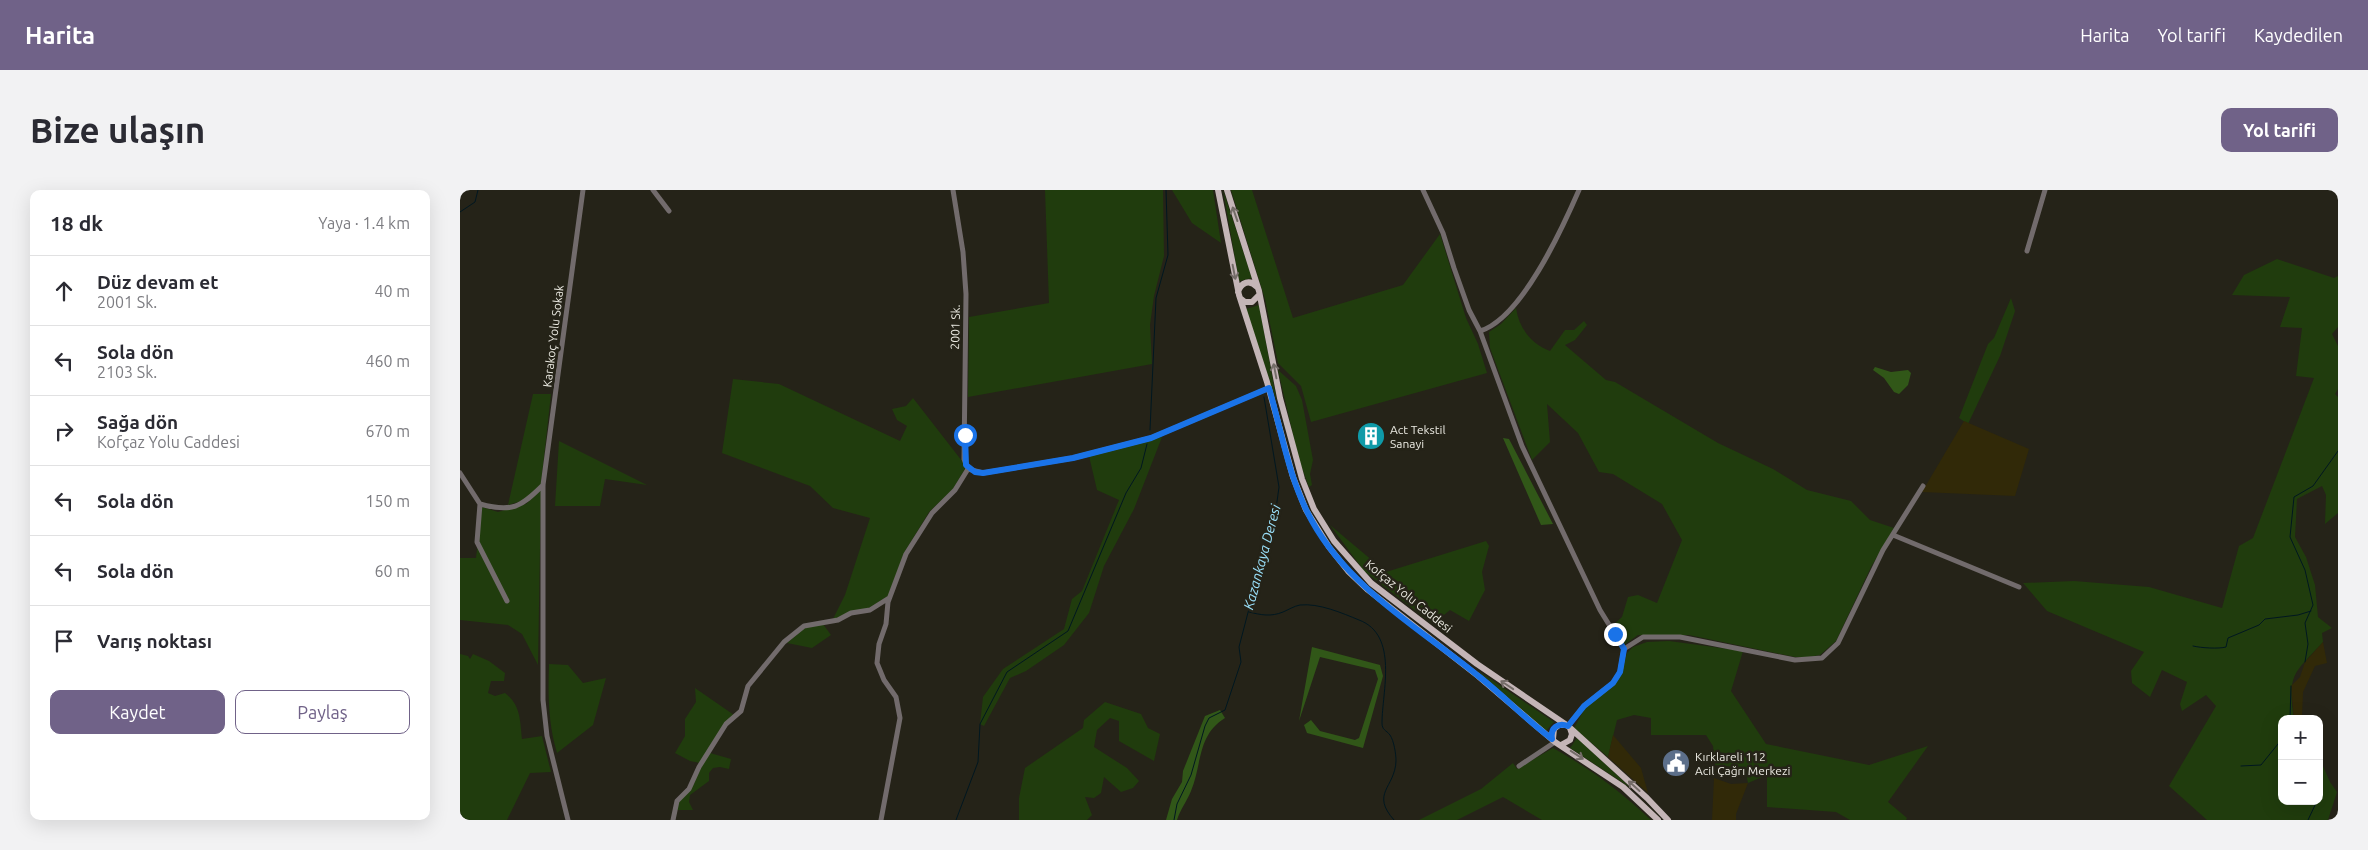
<!DOCTYPE html>
<html lang="tr">
<head>
<meta charset="utf-8">
<style>
	:root { --surface:#fff; --page:#f2f2f3; --text:#2b2b33; --muted:#7c7c81; --line:#e1e1e2; --accent:#706288 }
	body { margin:0; font-family:Ubuntu,sans-serif; background:var(--page); color:var(--text) }
	.controls { position:absolute; right:15px; bottom:15px; display:grid; overflow:hidden; border-radius:10px; box-shadow:0 5px 20px #0002 }
	.controls button { width:45px; height:45px; display:grid; place-items:center; padding:0; border:0; border-bottom:1px solid var(--line); background:var(--surface); color:var(--text); font:25px sans-serif }
	.stop { position:absolute; width:15px; height:15px; margin:-11px; border:4px solid #1a73e8; border-radius:50%; background:#fff }
	.stop.end { background:#1a73e8; border-color:#fff; box-shadow:0 1px 5px #0008 }
	.list { margin:0; padding:0; list-style:none }
	h2 { display:flex; justify-content:space-between; align-items:center; height:65px; margin:0; padding:0 20px; font-size:21px }
	h2 small { font-size:16px; font-weight:400; color:var(--muted) }
	.list li { display:grid; grid-template-columns:32px 1fr auto; gap:15px; align-items:center; box-sizing:border-box; height:70px; padding:0 20px; border-top:1px solid var(--line) }
	.list b { display:block; font-size:19px; white-space:nowrap }
	.list p { margin:0; font-size:16px; white-space:nowrap; color:var(--muted) }
	.list em { font-size:16px; font-style:normal; color:var(--muted) }
	.actions { display:flex; gap:10px; padding:15px 20px }
	.actions a { flex:1; padding:11px 0; border:1px solid var(--accent); border-radius:10px; text-align:center; font-size:18px; color:var(--accent) }
	.actions .main { background:var(--accent); color:#fff }
	.icon { flex:none; width:28px; height:28px; fill:none; stroke:currentColor; stroke-width:2; stroke-linecap:round; stroke-linejoin:round }
	.map { position:relative; flex:none; width:1878px; height:630px; overflow:hidden; border-radius:10px }
	header { display:flex; align-items:center; gap:30px; box-sizing:border-box; height:70px; padding:0 25px; background:var(--accent); color:#fff }
	header strong { font-size:24px }
	nav { display:flex; gap:28px; margin-inline-start:auto; font-size:18px }
	.intro { display:flex; align-items:center; justify-content:space-between; box-sizing:border-box; height:120px; padding:0 30px }
	h1 { margin:0; font-size:35px }
	.button { padding:12px 22px; border-radius:10px; background:var(--accent); color:#fff; font-size:18px; font-weight:700 }
	main { display:flex; gap:30px; padding:0 30px }
	aside { flex:1; background:var(--surface); border-radius:10px; box-shadow:0 5px 20px #0002 }
	.map>svg:first-child { display:block }
	.green { fill:#203c0d }
	.forest { fill:#315718 }
	.sand { fill:#312908 }
	.lines { fill:none; stroke-linecap:round; stroke-linejoin:round }
	.stream { stroke:#001720; stroke-width:1 }
	.minor { stroke:#726b6c; stroke-width:5 }
	.major { stroke:#c4b5b7; stroke-width:6 }
	.oneway { stroke:#746c68 }
	.route { stroke:#1a73e8; stroke-width:6 }
	.labels { text-anchor:middle; dominant-baseline:central; stroke-width:5; stroke-linejoin:round; paint-order:stroke }
	.street-label { font-size:12px; fill:#ebeae2; stroke:#252318 }
	.poi-label { font-size:12px; fill:#ebeae2; stroke:#252318; text-anchor:start }
	.water-label { font-size:14px; font-style:italic; fill:#9ae0fa; stroke:#252318 }
</style>
</head>
<body>
<header>
<strong>Harita</strong>
<nav><a>Harita</a><a>Yol tarifi</a><a>Kaydedilen</a></nav>
</header>
<div class="intro"><h1>Bize ulaşın</h1><a class="button">Yol tarifi</a></div>
<main>
<aside>
<h2>18 dk<small>Yaya · 1.4 km</small></h2>
<ul class="list">
<li><svg class="icon" aria-label="ahead" viewBox="0 0 24 24"><path d="M12 20V5M6 11l6-6 6 6"/></svg><div><b>Düz devam et</b><p>2001 Sk.</p></div><em>40 m</em></li>
<li><svg class="icon" aria-label="left" viewBox="0 0 24 24"><path d="M17 20v-9H6M10 6l-5 5 5 5"/></svg><div><b>Sola dön</b><p>2103 Sk.</p></div><em>460 m</em></li>
<li><svg class="icon" aria-label="right" viewBox="0 0 24 24"><path d="M7 20v-9h11M14 6l5 5-5 5"/></svg><div><b>Sağa dön</b><p>Kofçaz Yolu Caddesi</p></div><em>670 m</em></li>
<li><svg class="icon" aria-label="left" viewBox="0 0 24 24"><path d="M17 20v-9H6M10 6l-5 5 5 5"/></svg><div><b>Sola dön</b></div><em>150 m</em></li>
<li><svg class="icon" aria-label="left" viewBox="0 0 24 24"><path d="M17 20v-9H6M10 6l-5 5 5 5"/></svg><div><b>Sola dön</b></div><em>60 m</em></li>
<li><svg class="icon" aria-label="arrive" viewBox="0 0 24 24"><path d="M6 21V4h12l-3 4 3 4H6"/></svg><div><b>Varış noktası</b></div></li>
</ul>
<div class="actions"><a class="main">Kaydet</a><a>Paylaş</a></div>
</aside>
<div class="map">
<svg width="1878" height="630" viewBox="0 0 1878 630">
	<rect width="100%" height="100%" fill="#252318"/>
	<path class="green" d="M 585,0 L 703,0 L 704,66 L 694,106 L 690,135 L 692,174 L 508,207 L 509,127 L 589,113 Z
		M 712,0 L 753,0 L 761,53 L 732,33 Z
		M 763,0 L 792,88 L 779,91 Z
		M 771,0 L 792,0 L 833,128 L 943,95 L 980,44 L 1006,128 L 1018,154 L 1027,183 L 851,232 L 841,196 L 818,173 L 805,109 Z
		M 1817,69 L 1874,88 L 1878,86 L 1878,137 L 1872,144 L 1878,156 L 1878,199 L 1875,204 L 1878,207 L 1878,323 L 1865,334 L 1866,305 L 1862,296 L 1837,309 L 1835,347 L 1846,367 L 1855,395 L 1858,427 L 1872,438 L 1862,443 L 1863,452 C 1834,484 1827,483 1834,529 L 1822,529 L 1822,611 L 1859,611 L 1859,567 L 1870,592 L 1877,602 L 1868,630 L 1747,630 L 1709,596 L 1756,516 L 1746,505 L 1722,521 L 1720,514 L 1727,492 L 1702,480 L 1690,507 L 1672,493 L 1671,481 L 1684,462 L 1587,421 L 1563,393 L 1614,391 L 1689,397 L 1762,418 L 1779,356 L 1793,348 L 1854,188 L 1836,186 L 1842,138 L 1820,137 L 1830,107 L 1772,105 L 1784,85 Z
		M 1551,108 L 1555,121 L 1540,166 L 1508,234 L 1499,228 L 1528,154 L 1534,148 Z
		M 799,115 L 817,212 L 786,119 Z
		M 1056,118 C 1059,138 1071,154 1090,161 L 1105,140 L 1114,140 L 1124,131 L 1127,135 L 1115,150 L 1105,155 L 1146,190 L 1155,192 L 1258,253 L 1313,279 L 1347,300 L 1391,311 L 1410,330 L 1434,338 L 1411,377 L 1376,451 L 1360,465 L 1348,467 L 1335,467 L 1229,445 L 1178,445 L 1164,455 L 1152,436 L 1162,427 L 1168,407 L 1178,405 L 1197,413 L 1222,350 L 1202,314 L 1153,284 L 1139,282 L 1118,243 L 1087,214 L 1090,252 L 1072,270 L 1030,158 L 1029,142 L 1041,134 Z
		M 818,180 L 836,196 L 842,210 L 853,270 L 850,284 L 852,295 L 849,297 L 839,270 Z
		M 273,189 L 319,194 L 440,251 L 447,236 L 437,230 L 432,219 L 446,216 L 453,208 L 502,271 L 506,277 L 493,299 L 469,322 L 444,363 L 428,406 L 409,418 L 373,429 L 385,405 L 410,328 L 373,318 L 350,296 L 262,263 Z
		M 73,204 L 91,204 L 81,294 L 65,310 L 48,315 Z
		M 702,247 L 674,319 L 644,376 L 629,423 L 604,455 L 566,481 L 550,488 L 524,536 L 520,534 L 523,507 L 543,479 L 604,439 L 612,409 L 622,401 L 659,310 L 637,300 L 629,266 Z
		M 99,251 L 187,295 L 145,289 L 140,316 L 95,316 Z
		M 81,300 L 78,475 L 62,444 L 48,435 L 0,430 L 0,368 L 16,368 L 22,317 L 38,322 L 66,314 Z
		M 870,335 L 926,382 L 1026,351 L 1029,356 L 1022,382 L 1025,400 L 1009,431 L 990,420 L 973,434 L 904,381 Z
		M 363,434 L 371,445 L 352,458 L 327,453 L 345,438 Z
		M 1209,451 L 1283,461 L 1271,501 L 1306,554 L 1409,575 L 1468,556 L 1428,612 L 1447,628 L 1446,630 L 1390,630 L 1376,622 L 1307,617 L 1307,585 L 1288,593 L 1285,578 L 1255,575 L 1253,556 L 1246,545 L 1191,545 L 1191,528 L 1174,525 L 1157,530 L 1148,567 L 1114,538 L 1125,518 L 1155,494 L 1162,482 L 1167,463 L 1173,457 L 1187,452 Z
		M 0,464 L 8,466 L 10,469 L 13,464 L 29,471 L 45,483 L 44,491 L 31,491 L 28,503 L 35,506 L 45,503 C 61,515 60,531 62,549 L 82,546 L 91,582 L 70,583 L 47,630 L 0,630 Z
		M 89,474 L 108,475 L 123,493 L 146,488 L 133,535 L 97,563 C 88,533 88,505 89,474 Z
		M 1017,480 L 1094,532 L 1086,541 Z
		M 235,498 L 274,525 L 240,573 L 230,571 L 215,563 L 225,546 L 225,529 L 236,512 Z
		M 645,512 L 681,524 L 688,538 L 700,544 L 694,571 L 659,551 L 659,531 L 650,528 L 637,540 L 634,557 L 667,578 L 679,591 L 673,598 L 661,602 L 644,587 L 641,603 L 634,608 L 625,607 L 632,625 L 627,630 L 559,630 L 559,608 L 565,578 L 623,538 L 624,530 Z
		M 1117,548 L 1171,598 L 1110,558 Z
		M 1093,558 C 1133,581 1158,599 1191,630 L 1082,630 L 1043,607 L 997,630 L 959,630 L 1021,599 L 1053,573 L 1057,579 Z
		M 250,563 L 271,569 L 269,579 L 260,577 L 253,578 L 249,583 L 249,591 L 230,605 L 229,612 L 233,620 L 216,620 L 219,612 L 234,594 L 240,578 Z"/>
	<path class="forest" d="M 1415,177 L 1431,182 L 1448,180 L 1451,183 L 1448,195 L 1439,204 L 1434,202 L 1424,188 L 1413,180 Z
		M 1043,248 L 1049,249 L 1093,334 L 1081,335 Z
		M 852,457 L 920,475 L 923,486 L 903,558 L 847,543 L 844,535 L 851,530 L 860,541 L 895,550 L 899,548 L 918,489 L 915,480 L 860,467 L 839,531 Z
		M 760,520 L 765,528 C 737,545 742,575 731,601 C 727,611 720,620 717,630 L 706,630 L 712,609 L 722,592 L 723,581 L 745,526 Z"/>
	<path class="sand" d="M 1504,231 L 1569,259 L 1555,306 L 1462,302 Z
		M 1863,452 L 1867,473 L 1855,476 L 1843,502 L 1842,527 L 1841,529 L 1834,529 L 1831,496 L 1840,487 L 1845,472 Z
		M 1153,545 L 1181,578 L 1188,603 L 1148,567 Z
		M 1254,588 L 1271,594 L 1288,593 L 1276,624 L 1276,630 L 1252,630 Z"/>
	<g class="lines">
		<path class="stream" d="M 0,22 L 15,12 L 18,0
			M 690,240 L 696,108 L 708,65 L 706,0
			M 789,422 C 801,425 811,427 823,422 C 828,420 834,416 840,415 C 859,413 882,423 899,430 C 939,445 922,502 922,533 C 922,540 926,540 930,545 C 934,551 936,564 936,571 C 935,598 910,603 934,630
			M 1733,456 C 1741,458 1759,459 1766,457 L 1768,448 L 1799,435 L 1805,429 L 1838,425 L 1851,421
			M 1845,472 L 1848,454 L 1845,433 L 1853,415 L 1845,380 L 1830,347 L 1834,307 L 1853,296 L 1878,261
			M 1830,529 L 1831,496
			M 1781,576 L 1801,575 L 1822,549
			M 496,630 L 518,572 L 520,534 L 547,482 L 608,441 L 666,303 L 681,278 L 687,254
			M 714,630 L 717,614 L 731,585 L 745,536 L 749,528 L 765,520 L 781,472 L 779,457 L 797,388 L 802,359 L 814,334 L 819,297 L 804,207
			M 1848,630 L 1857,611"/>
		<path class="minor" d="M 193,0 L 209,21
			M 493,0 L 503,62 L 506,104 L 504,269 L 508,279 L 523,283 L 613,268 L 691,248 L 809,198
			M 963,0 L 983,43 L 994,78 L 1009,120 L 1020,141 L 1062,256 L 1140,420 L 1164,459
			M 1567,61 L 1585,0
			M 1020,141 C 1062,128 1102,39 1119,0
			M 0,283 L 20,314 L 17,352 L 47,411
			M 20,314 C 52,323 61,317 83,295
			M 1433,345 L 1559,397
			M 1108,536 L 1124,516 L 1153,493 L 1160,482 L 1164,459 L 1183,447 L 1220,447 L 1335,470 L 1362,468 L 1378,453 L 1423,360 L 1463,296
			M 1059,576 L 1095,552
			M 108,630 L 87,546 L 83,510 L 83,295 L 123,0
			M 213,630 L 217,611 L 229,599 L 239,577 L 266,534 L 281,521 L 288,496 L 324,452 L 344,436 L 378,430 L 391,423 L 410,420 L 429,408
			M 421,630 L 440,528 L 436,507 L 424,490 L 417,473 L 419,454 L 426,434 L 428,412 L 446,364 L 472,323 L 495,300 L 508,279"/>
		<path class="major" d="M 758,0 L 779,105 L 807,192 L 833,287 L 846,320 L 869,357 L 888,381 L 908,400 L 1018,486 L 1095,552 L 1163,597 L 1198,630
			M 767,0 L 799,101 L 820,208 L 842,289 L 854,319 L 874,351 L 911,393 L 1017,474 L 1108,536 L 1187,608 L 1208,630
			M 778,102 C 781,92 790,89 797,97
			M 780,108 L 785,112 L 792,112 L 799,105
			M 1093,549 L 1094,539 L 1099,535 L 1105,535
			M 1101,555 L 1110,550 L 1112,544 L 1110,538"/>
	</g>
	<defs><path id="oneway-shaft" d="M-6 0H5M1.5-3L5.5 0L1.5 3" fill="none" stroke-width="1.6" stroke-linecap="round" stroke-linejoin="round" transform="scale(1.25)"/></defs>
	<g class="oneway">
		<use href="#oneway-shaft" transform="translate(775 24) rotate(-109)"/>
		<use href="#oneway-shaft" transform="translate(774 82) rotate(79)"/>
		<use href="#oneway-shaft" transform="translate(815 181) rotate(-101)"/>
		<use href="#oneway-shaft" transform="translate(1047 495) rotate(-146)"/>
		<use href="#oneway-shaft" transform="translate(1117 565) rotate(33)"/>
		<use href="#oneway-shaft" transform="translate(1174 596) rotate(-138)"/>
	</g>
	<g class="lines">
		<path class="route" d="M 505,245 L 506,275 L 515,282 L 523,283 L 613,268 L 691,248 L 809,198 C 822,243 829,290 852,331 C 889,398 959,438 1017,485 C 1043,505 1066,530 1092,549 C 1090,538 1098,532 1108,536 L 1124,516 L 1153,493 L 1160,482 L 1164,459 L 1155,444"/>
	</g>
	<defs>
		<symbol id="building-disc" viewBox="-11 -11 22 22"><circle r="9.5" fill="#0f9aa8" stroke="#252318"/><path d="M-4-6H4V6H1V3H-1V6H-4ZM-2.5-4.3h1.7v1.8h-1.7ZM.8-4.3h1.7v1.8H.8ZM-2.5-1h1.7V.8h-1.7ZM.8-1h1.7V.8H.8Z" fill="#fff"/></symbol>
		<symbol id="civic-disc" viewBox="-11 -11 22 22"><circle r="9.5" fill="#5c6f8a" stroke="#252318"/><path d="M-.6-6.5H3V-4.5H.6V-3L4-1V1h2V6H-6V1h2V-1L-.6-3ZM-1.2 2.5V6h2.4V2.5Z" fill="#fff"/></symbol>
	</defs>
	<g fill-rule="evenodd">
		<use href="#building-disc" x="895" y="230" width="32" height="32"/>
		<use href="#civic-disc" x="1200" y="557" width="32" height="32"/>
	</g>
	<g class="labels">
		<g class="street-label">
			<text transform="translate(495 137) rotate(-89)">2001 Sk.</text>
			<text transform="translate(93 146) rotate(-83)">Karakoç Yolu Sokak</text>
			<text transform="translate(949 406) rotate(39)">Kofçaz Yolu Caddesi</text>
		</g>
		<g class="poi-label">
			<text x="930" y="239">Act Tekstil<tspan x="930" dy="14">Sanayi</tspan></text>
			<text x="1235" y="566">Kırklareli 112<tspan x="1235" dy="14">Acil Çağrı Merkezi</tspan></text>
		</g>
		<g class="water-label">
			<text transform="translate(802 367) rotate(-75)">Kazankaya Deresi</text>
		</g>
	</g>
</svg>
<div class="controls">
<button>+</button>
<button>−</button>
</div>
<div class="stop" style="left:505px;top:245px"></div>
<div class="stop end" style="left:1155px;top:444px"></div>
</div>
</main>
</body>
</html>
